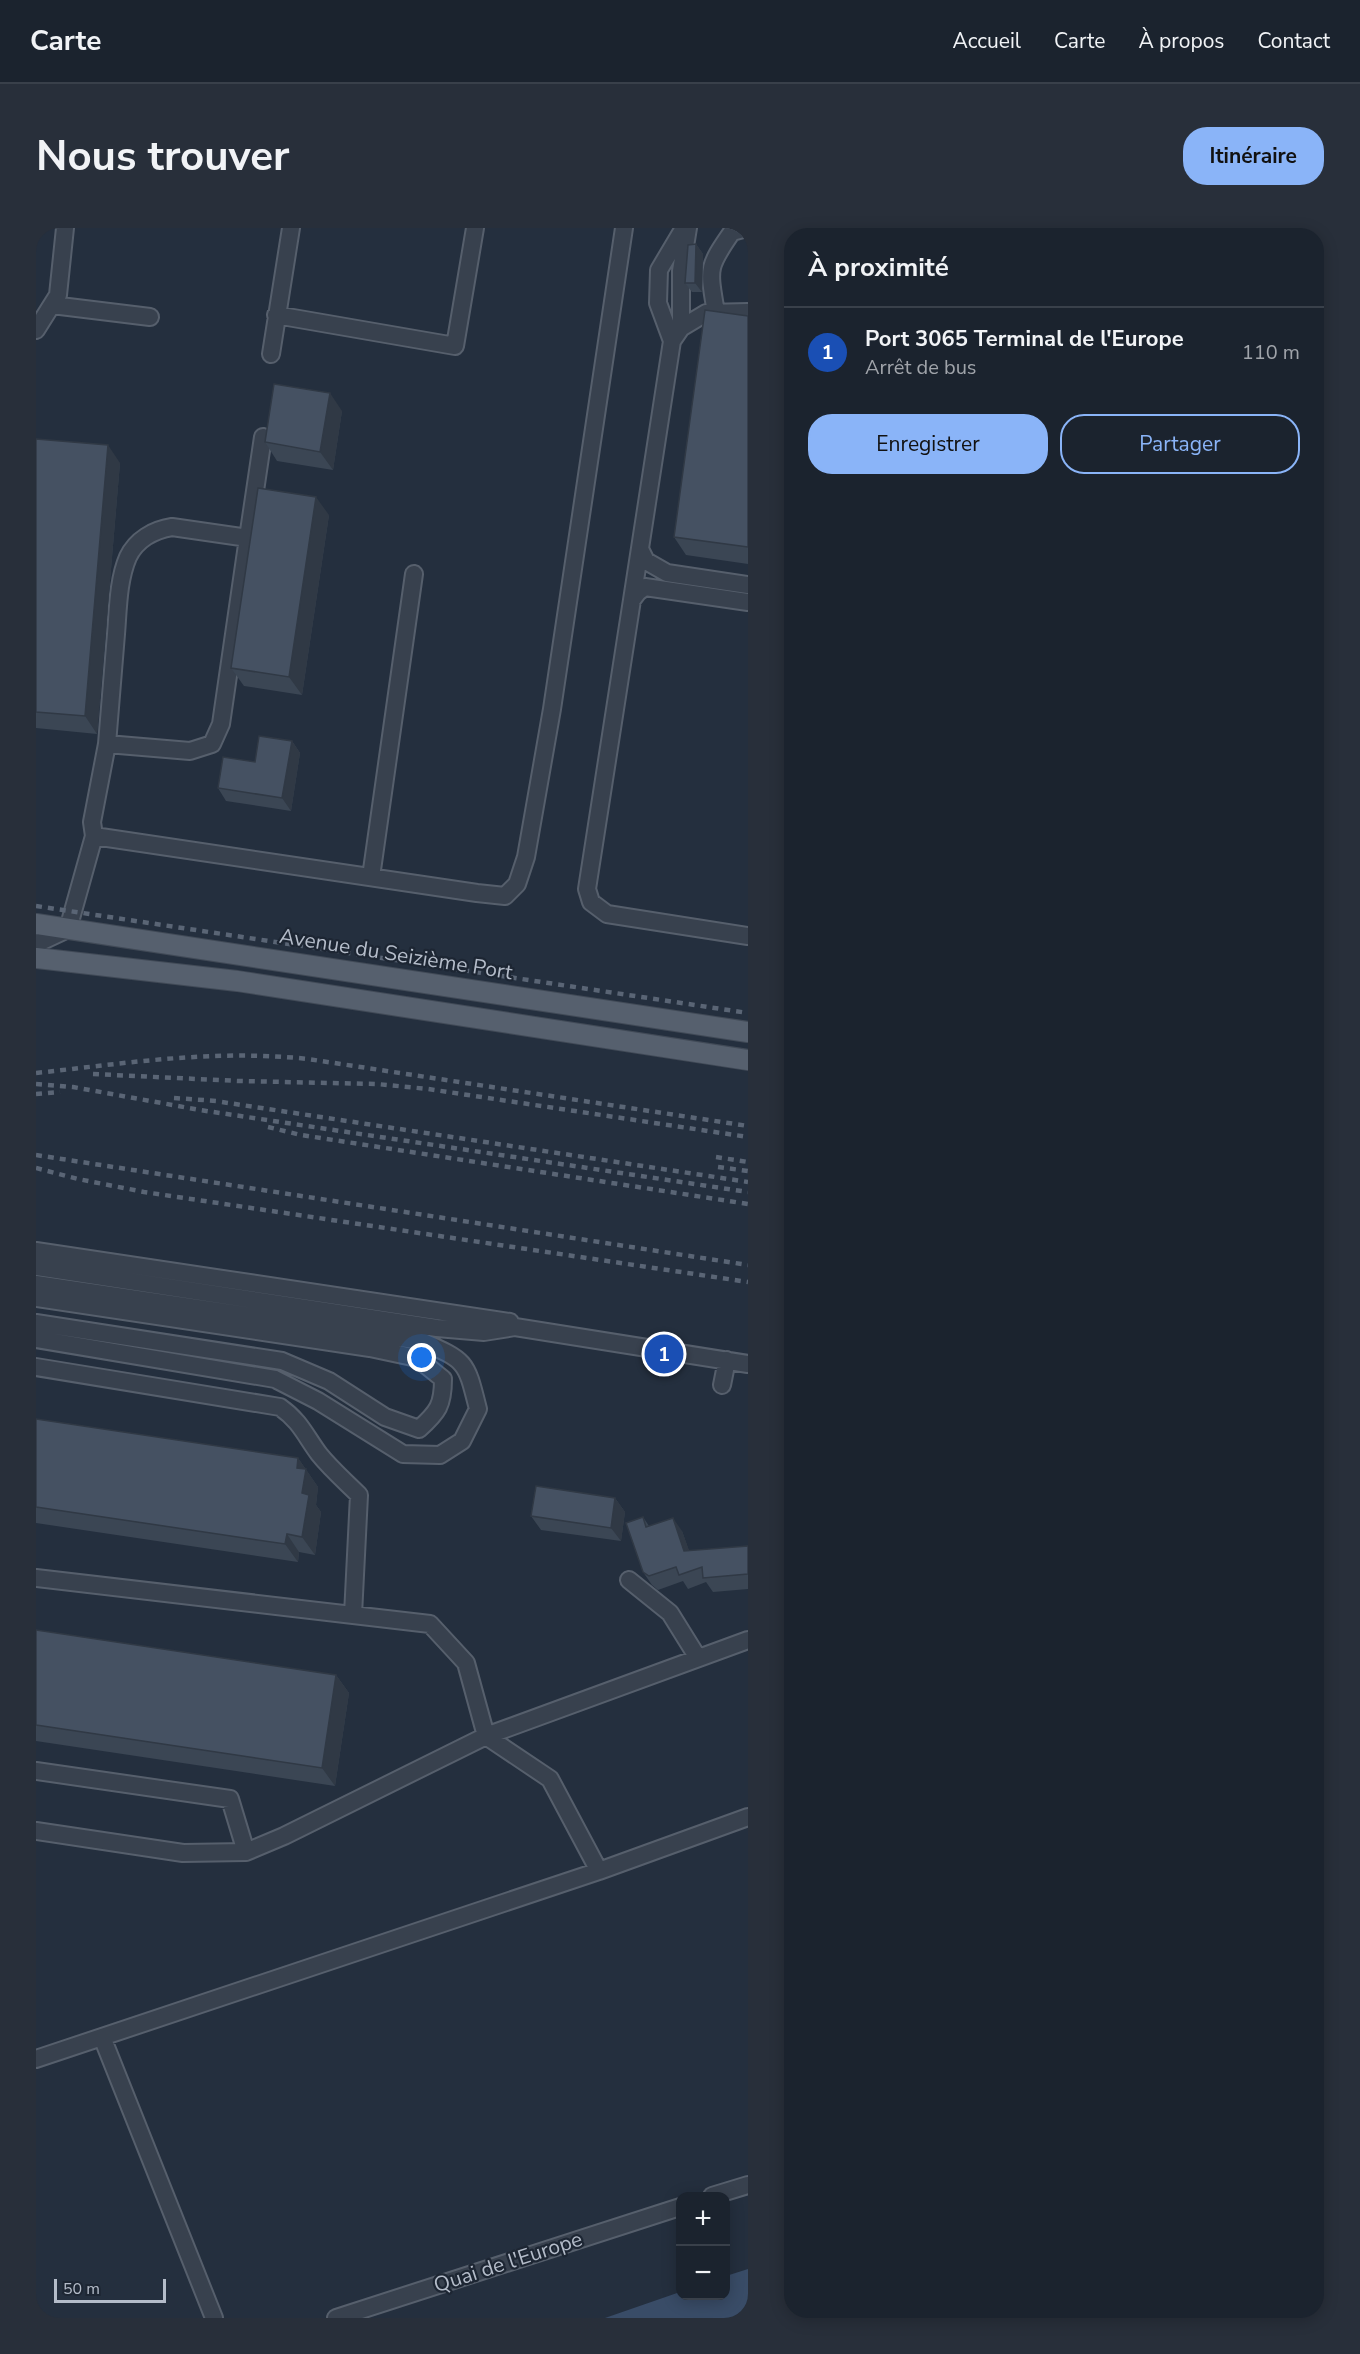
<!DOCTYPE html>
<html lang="fr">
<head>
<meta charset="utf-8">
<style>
	:root { --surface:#1b232e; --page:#282f3a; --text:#f1f3f6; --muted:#a0a4aa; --line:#39404a; --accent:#8ab4f8 }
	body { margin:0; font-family:"Nunito Sans",sans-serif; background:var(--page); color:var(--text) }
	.controls { position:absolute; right:18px; bottom:18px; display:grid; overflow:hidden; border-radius:12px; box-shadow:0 3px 15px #0003 }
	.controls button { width:54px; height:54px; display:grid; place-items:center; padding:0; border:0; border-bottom:2px solid var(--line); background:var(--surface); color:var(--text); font:30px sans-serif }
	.scale { position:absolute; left:18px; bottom:15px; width:112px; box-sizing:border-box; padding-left:6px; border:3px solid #b4bcc9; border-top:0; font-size:16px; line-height:21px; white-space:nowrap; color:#b4bcc9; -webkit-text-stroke:4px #1d2633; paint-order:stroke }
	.you { position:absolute; left:386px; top:1130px; width:21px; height:21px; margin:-15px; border:4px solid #fff; border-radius:50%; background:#1a73e8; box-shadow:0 0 0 9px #1a73e833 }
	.badge { display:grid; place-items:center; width:39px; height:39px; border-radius:50%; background:var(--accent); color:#fff; font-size:20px; font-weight:700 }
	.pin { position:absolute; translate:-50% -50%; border:3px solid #fff; box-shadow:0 2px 6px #0006 }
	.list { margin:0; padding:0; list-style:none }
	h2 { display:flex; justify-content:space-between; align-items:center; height:78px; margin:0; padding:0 24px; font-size:26px }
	h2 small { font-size:20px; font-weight:400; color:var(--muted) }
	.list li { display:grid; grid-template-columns:39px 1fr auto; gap:18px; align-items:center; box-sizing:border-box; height:90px; padding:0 24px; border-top:2px solid var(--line) }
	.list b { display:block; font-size:22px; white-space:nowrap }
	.list p { margin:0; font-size:20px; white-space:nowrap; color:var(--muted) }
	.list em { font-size:20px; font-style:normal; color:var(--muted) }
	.actions { display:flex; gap:12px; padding:18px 24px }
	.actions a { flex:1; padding:14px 0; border:2px solid var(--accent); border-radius:24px; text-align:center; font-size:21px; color:var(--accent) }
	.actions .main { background:var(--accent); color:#111 }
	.map { position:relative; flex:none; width:712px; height:2090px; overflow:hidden; border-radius:24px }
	header { display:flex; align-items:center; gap:36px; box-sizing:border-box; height:84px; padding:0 30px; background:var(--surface); border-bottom:2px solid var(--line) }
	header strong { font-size:28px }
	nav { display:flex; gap:33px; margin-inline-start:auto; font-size:21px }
	.intro { display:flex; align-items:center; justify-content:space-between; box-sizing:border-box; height:144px; padding:0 36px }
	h1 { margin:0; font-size:42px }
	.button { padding:15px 27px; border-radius:24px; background:var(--accent); color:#111; font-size:21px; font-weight:700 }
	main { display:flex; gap:36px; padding:0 36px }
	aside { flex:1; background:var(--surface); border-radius:24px; box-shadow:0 3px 15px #0003 }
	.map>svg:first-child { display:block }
	.water { fill:#394c67 }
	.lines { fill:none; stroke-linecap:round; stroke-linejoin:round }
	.minor-casing { stroke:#565f6c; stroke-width:20 }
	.major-casing { stroke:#414a57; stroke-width:22 }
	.minor { stroke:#38414e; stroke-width:16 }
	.major { stroke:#56606e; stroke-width:20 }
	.rail { stroke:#5a6575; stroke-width:4.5; stroke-dasharray:6 6; stroke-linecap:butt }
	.wall { fill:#3b4654 }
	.shaded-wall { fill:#303945 }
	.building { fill:#455162; stroke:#303945; stroke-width:1.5 }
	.labels { text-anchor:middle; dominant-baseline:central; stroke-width:4.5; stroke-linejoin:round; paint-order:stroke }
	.street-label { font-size:21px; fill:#b4bcc9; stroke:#1d2633 }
</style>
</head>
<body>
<header>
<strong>Carte</strong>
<nav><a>Accueil</a><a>Carte</a><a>À propos</a><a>Contact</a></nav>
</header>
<div class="intro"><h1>Nous trouver</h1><a class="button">Itinéraire</a></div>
<main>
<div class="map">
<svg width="712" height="2090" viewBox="0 0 712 2090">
	<rect width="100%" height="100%" fill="#242f3e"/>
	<path class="water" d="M 712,2041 L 712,2090 L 569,2090 L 644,2064 L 644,2068 L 690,2068 L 690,2048 Z"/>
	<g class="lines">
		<defs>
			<path id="minor" d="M 16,77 L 114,89
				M 680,85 C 673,41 670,41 696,4 L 711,0
				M 240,87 L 419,118 L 439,0
				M 645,100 L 645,43 L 652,0
				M 0,102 L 22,67 L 29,0
				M 636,113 L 622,75 L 623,42 L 648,0
				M 235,126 L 255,0
				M 212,310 L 227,209
				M 604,321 L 610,333 L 631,345 L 712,357
				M 596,372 L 636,113 L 645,100 L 670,85 L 712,84
				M 712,374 L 609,359 L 602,364 L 596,372 L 551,661 L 555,674 L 571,686 L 712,708
				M 58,608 L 56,594 L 71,516 L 154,523 L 176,516 L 185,496 L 212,310 L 136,299 C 117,302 100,312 92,329 C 82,352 82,382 80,406 C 77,443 74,480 71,516
				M 335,649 L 378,346
				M 0,716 L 32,701 L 58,608 L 441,665 L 469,668 L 481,656 L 490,629 L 516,481 L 588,0
				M 0,1023 L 474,1094
				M 0,1039 L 401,1100 L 448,1104 L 479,1099 L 712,1136
				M 0,1056 L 385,1113 C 431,1133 430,1133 442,1181 L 426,1213 L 404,1227 L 367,1226 L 282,1173 L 239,1151 L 0,1111
				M 0,1070 L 334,1120 L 381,1130 L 407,1151 C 407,1177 402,1184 383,1201 L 349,1189 L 293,1153 L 246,1133 L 0,1095
				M 0,1139 L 244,1179 C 264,1193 269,1207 283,1226 C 295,1241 310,1254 323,1267 L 317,1387
				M 686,1157 L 691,1132
				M 0,1350 L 394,1396 L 430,1435 L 450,1508 L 514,1551 L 563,1643
				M 593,1352 L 634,1385 L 662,1430
				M 0,1543 L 194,1571 L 210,1624
				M 0,1603 L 147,1625 L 210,1624 L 248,1608 L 450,1508 L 712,1412
				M 66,1809 L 178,2090
				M 0,1831 L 563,1643 L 712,1589
				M 676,1968 L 712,1957
				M 300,2090 L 644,1979"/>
			<path id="major" d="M 0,696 L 712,804
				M 0,730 L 201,753 L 712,832"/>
		</defs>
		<use href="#minor" class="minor-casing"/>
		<use href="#major" class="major-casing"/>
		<use href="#minor" class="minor"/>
		<use href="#major" class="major"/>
		<path class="rail" d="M 0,678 L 712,785
			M 0,845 C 93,835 178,821 272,831 L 712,898
			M 57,846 L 203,853 L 341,856 L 392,861 L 712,909
			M 0,856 L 37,859 L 164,882 L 712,964
			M 0,866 L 24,864
			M 138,870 L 181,873
			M 186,874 L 712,954
			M 232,899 L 265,907 L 712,976
			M 0,927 L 712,1037
			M 680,929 L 712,934
			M 682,939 L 712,943
			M 0,940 L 42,951 L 108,964 L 712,1054"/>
	</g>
	<path class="wall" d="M 660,16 L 667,26 L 666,64 L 656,64 L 649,55 Z
		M 712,88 L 712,336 L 650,327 L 638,309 Z
		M 306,183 L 297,242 L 241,233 L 229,214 Z
		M 0,211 L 84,235 L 61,506 L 0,500 Z
		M 293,287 L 266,467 L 208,458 L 195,440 Z
		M 256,513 L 264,525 L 255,583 L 190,573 L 182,560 L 219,534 Z
		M 0,1191 L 262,1230 L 282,1259 L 280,1277 L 285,1284 L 279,1327 L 263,1324 L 262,1334 L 0,1295 Z
		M 579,1270 L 589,1284 L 585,1313 L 505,1302 L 495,1288 Z
		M 607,1289 L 613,1298 L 646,1303 L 653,1323 L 712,1318 L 712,1361 L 677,1364 L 670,1354 L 652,1361 L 647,1353 L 622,1362 L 616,1357 L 607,1344 Z
		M 0,1402 L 300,1447 L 313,1465 L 299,1558 L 0,1513 Z"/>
	<path class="shaded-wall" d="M 660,16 L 667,26 L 666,64 L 659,55 Z
		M 294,165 L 306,183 L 297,242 L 284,224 Z
		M 72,217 L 84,235 L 61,506 L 49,488 Z
		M 280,269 L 293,287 L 266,467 L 253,449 Z
		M 256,513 L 264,525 L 255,583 L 246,570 Z
		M 262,1230 L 282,1259 L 280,1277 L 285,1284 L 279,1327 L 266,1309 L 266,1265 L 261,1240 Z
		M 579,1270 L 589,1284 L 585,1313 L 575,1300 Z
		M 637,1290 L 646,1303 L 658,1336 L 648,1323 Z
		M 251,1306 L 263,1324 L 262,1334 L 249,1316 Z
		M 300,1447 L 313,1465 L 299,1558 L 286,1540 Z"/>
	<path class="building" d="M 660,16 L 659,55 L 649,55 L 652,17 Z
		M 669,82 L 712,88 L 712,319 L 638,309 Z
		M 238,156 L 294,165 L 284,224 L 229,214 Z
		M 0,211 L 72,217 L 49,488 L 0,484 Z
		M 222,260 L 280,269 L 253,449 L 195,440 Z
		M 223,508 L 256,513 L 246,570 L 182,560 L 187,529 L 219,534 Z
		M 0,1191 L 262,1230 L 261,1240 L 270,1241 L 266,1265 L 273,1267 L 266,1309 L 251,1306 L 249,1316 L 0,1279 Z
		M 500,1258 L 579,1270 L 575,1300 L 495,1288 Z
		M 607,1289 L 610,1299 L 637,1290 L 648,1323 L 712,1318 L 712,1346 L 667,1350 L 666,1339 L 643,1347 L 640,1339 L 613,1348 L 607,1344 L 590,1295 Z
		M 0,1402 L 300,1447 L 286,1540 L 0,1497 Z"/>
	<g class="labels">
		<g class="street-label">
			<text transform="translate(360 726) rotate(9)">Avenue du Seizième Port</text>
			<text transform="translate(472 2034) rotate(-18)">Quai de l'Europe</text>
		</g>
	</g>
</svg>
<div class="controls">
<button>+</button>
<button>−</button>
</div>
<div class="scale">50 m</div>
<div class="you"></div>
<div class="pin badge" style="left:628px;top:1126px;background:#1a4fb4">1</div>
</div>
<aside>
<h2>À proximité<small></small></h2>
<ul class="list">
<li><span class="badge" style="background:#1a4fb4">1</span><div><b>Port 3065 Terminal de l'Europe</b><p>Arrêt de bus</p></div><em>110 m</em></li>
</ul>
<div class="actions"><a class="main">Enregistrer</a><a>Partager</a></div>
</aside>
</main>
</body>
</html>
